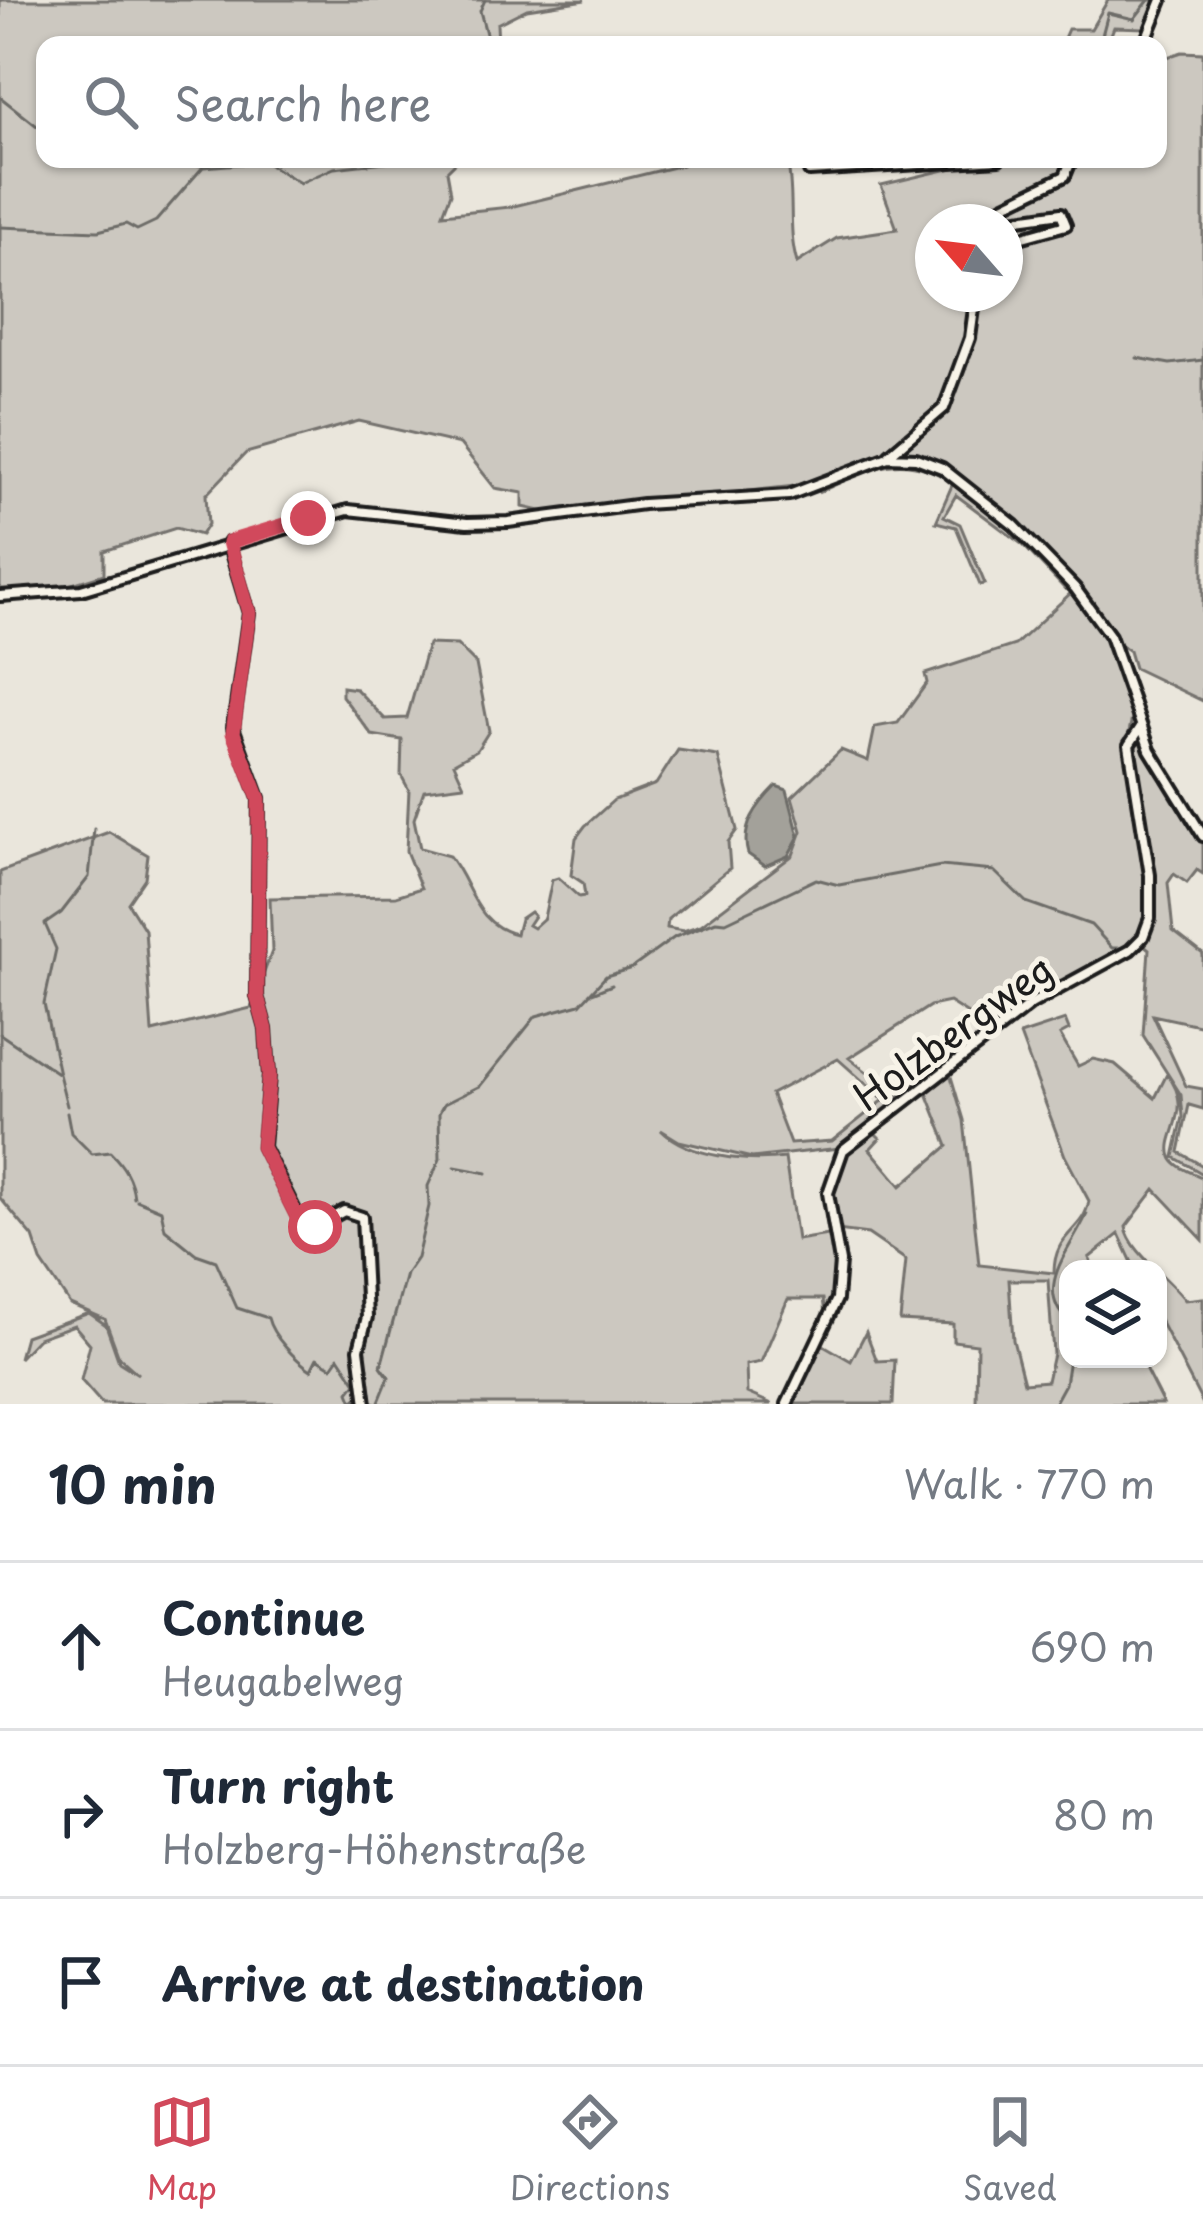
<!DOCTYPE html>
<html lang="en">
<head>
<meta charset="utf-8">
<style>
	:root { --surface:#fff; --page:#f6f6f7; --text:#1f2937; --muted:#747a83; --line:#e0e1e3; --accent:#d1495b }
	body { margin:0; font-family:"Playpen Sans",sans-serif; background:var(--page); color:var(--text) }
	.controls { position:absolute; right:36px; bottom:36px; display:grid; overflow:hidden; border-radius:24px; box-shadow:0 3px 9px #0004 }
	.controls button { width:108px; height:108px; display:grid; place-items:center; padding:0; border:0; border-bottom:3px solid var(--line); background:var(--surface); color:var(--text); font:60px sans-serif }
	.compass { position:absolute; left:915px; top:204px; width:108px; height:108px; border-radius:50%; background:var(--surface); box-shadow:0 3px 9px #0004; rotate:298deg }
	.stop { position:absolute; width:36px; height:36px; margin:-27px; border:9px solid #d1495b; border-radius:50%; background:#fff }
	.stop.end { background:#d1495b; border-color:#fff; box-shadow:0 3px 12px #0008 }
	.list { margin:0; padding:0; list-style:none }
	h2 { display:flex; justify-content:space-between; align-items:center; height:156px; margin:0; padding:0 48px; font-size:51px }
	h2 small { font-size:39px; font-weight:400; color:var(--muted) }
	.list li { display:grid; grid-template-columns:78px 1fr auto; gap:36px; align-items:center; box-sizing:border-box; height:168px; padding:0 48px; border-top:3px solid var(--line) }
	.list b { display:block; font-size:45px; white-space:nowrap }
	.list p { margin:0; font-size:39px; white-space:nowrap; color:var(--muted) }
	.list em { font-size:39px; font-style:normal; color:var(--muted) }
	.icon { flex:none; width:66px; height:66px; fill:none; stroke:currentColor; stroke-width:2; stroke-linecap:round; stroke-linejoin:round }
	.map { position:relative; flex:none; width:1203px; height:1404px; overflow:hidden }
	.search { position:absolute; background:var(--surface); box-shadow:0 3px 9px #0004; left:36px; right:36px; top:36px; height:132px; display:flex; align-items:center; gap:30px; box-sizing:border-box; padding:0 42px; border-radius:24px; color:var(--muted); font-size:45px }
	.sheet { height:660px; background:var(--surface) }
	nav { display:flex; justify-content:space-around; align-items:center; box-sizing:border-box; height:168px; border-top:3px solid var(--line); background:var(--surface); font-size:33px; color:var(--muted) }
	nav a { display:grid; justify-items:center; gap:6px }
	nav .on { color:var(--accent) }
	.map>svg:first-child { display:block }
	.green { fill:#ccc8c0; stroke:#74726e; stroke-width:3; fill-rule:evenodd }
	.water { fill:#a3a19a; stroke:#6d6c68; stroke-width:3 }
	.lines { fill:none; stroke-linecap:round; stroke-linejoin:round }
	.stream { stroke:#6d6c68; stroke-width:3 }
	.street-casing { stroke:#1c1c1c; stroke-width:16 }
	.street { stroke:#f7f3e8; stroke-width:8 }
	.route { stroke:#d1495b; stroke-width:15 }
	.labels { text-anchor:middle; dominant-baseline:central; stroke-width:10; stroke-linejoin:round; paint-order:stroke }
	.street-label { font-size:39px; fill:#1c1c1c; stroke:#f7f3e8 }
</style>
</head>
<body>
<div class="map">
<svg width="1203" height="1404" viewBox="0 0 1203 1404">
	<rect width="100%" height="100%" fill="#eae6dc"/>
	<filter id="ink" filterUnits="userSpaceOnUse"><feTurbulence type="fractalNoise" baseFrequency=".00833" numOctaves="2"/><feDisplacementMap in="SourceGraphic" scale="24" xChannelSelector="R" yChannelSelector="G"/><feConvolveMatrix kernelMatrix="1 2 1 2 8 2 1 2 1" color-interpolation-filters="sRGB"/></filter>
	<g filter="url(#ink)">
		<path class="green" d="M 0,0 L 585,0 L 527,9 L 497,24 L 498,45 L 45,45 L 45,159 L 459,159 L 447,171 L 451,193 L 443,214 L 510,207 L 682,165 L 678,159 L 787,159 C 795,195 787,228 797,263 L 837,238 L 897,229 L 881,185 L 991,159 L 1158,159 L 1158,60 L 1182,52 L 1203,53 L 1203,701 L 1134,668 L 1129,651 C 1105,636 1093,608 1076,586 C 1035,532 965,466 898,452 L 933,424 L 927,421 L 881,455 L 795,486 L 549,513 L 523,507 L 523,493 L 495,488 L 460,444 L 359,421 L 246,453 L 206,495 L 208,524 L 201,535 L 176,528 L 104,551 L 104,574 L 66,586 L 0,590 ZM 933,222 L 1005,222 L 1005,294 L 933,294 Z
			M 1108,0 L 1156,0 L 1144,28 L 1114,27 L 1107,45 L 1061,45 L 1068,29 L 1091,29 Z
			M 909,459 C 972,479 1024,538 1069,585 L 1065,589 L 1023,545 L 956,495 L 944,516 L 960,524 L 985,584 L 980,585 L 956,527 L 936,522 L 953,483 C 903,448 868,469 818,493 C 844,474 877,461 909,459 Z
			M 1073,591 L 1108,637 L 1133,713 L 1126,746 L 1148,875 L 1148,918 L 1138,940 L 1030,1002 L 840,1148 L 752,1158 L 679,1141 L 661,1130 C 688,1157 749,1163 785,1158 L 797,1240 L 834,1234 L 838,1262 L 826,1321 L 823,1299 L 788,1299 L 761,1362 L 746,1365 L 747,1393 L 772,1404 L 102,1404 L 81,1380 L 90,1344 L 74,1325 L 38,1338 L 19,1358 L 25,1336 L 89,1313 L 106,1325 L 119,1362 L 138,1374 L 119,1357 L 105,1319 L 70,1304 L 41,1261 L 33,1237 L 0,1198 L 0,872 L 109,832 L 148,855 L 145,878 L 128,903 L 145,930 L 152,1032 L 251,1008 L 272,951 L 270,898 L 396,896 L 421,888 L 406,851 L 409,790 L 401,775 L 402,740 L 372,735 L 342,696 L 342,687 L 356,689 L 385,719 L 407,718 L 428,644 L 457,645 L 476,664 L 489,731 L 477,750 L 454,763 L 464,785 L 424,790 L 414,819 L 420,848 L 449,856 C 472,884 474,924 516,934 L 520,919 L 530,912 L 534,916 L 528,925 L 533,928 L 544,918 L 552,880 L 558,878 L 579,897 L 585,896 L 583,883 L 571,875 L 576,838 L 585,826 L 614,800 L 656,784 L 678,750 L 718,756 L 737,830 L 728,842 L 730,868 L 668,919 L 667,928 L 683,931 L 701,925 L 793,855 L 802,831 L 792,797 L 841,750 L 868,761 L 875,727 L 898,723 L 927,683 L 925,674 L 1015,645 ZM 949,1002 L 990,1028 L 898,1097 L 849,1058 L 930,1006 ZM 838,1059 L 884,1100 L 832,1141 L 790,1144 L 771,1094 Z
			M 1143,739 L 1203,841 L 1203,874 L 1197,870 L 1187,883 L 1174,874 L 1168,883 L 1173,931 L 1203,954 L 1203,1026 L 1153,1015 L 1186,1086 L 1203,1089 L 1203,1109 L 1189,1105 L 1179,1152 L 1203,1166 L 1203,1174 L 1174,1157 L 1183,1117 L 1181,1095 L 1143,1035 L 1149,949 L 1143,944 L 1153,918 L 1132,743 Z
			M 1065,1020 L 1069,1030 L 1060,1035 L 1078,1066 L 1093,1059 L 1115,1064 L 1155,1098 L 1167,1074 C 1196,1111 1163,1134 1171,1157 C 1174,1167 1194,1173 1203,1178 L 1203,1240 L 1155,1189 L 1126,1227 C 1129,1251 1170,1279 1185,1300 L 1203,1298 L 1203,1404 L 1158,1317 L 1158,1269 L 1135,1269 L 1119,1234 L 1089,1258 L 1095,1269 L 1068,1269 L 1068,1359 L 1140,1359 L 1163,1404 L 976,1404 L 977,1344 L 953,1341 L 953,1324 L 900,1321 L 906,1260 L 868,1234 L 837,1230 C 827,1184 837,1158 871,1129 L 880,1138 L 870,1149 L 901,1186 L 948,1146 L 925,1088 L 949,1070 L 964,1120 L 979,1265 L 1054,1273 C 1054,1232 1083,1233 1089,1201 L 1065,1156 L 1020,1035 ZM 1009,1280 L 1048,1280 L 1053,1354 L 1047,1381 L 1024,1383 L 1013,1340 Z
			M 866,1332 L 877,1361 L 895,1360 L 893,1404 L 790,1404 L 820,1343 L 851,1361 Z"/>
		<path class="water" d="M 776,786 L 787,790 L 799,836 L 788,856 L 765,866 L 748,854 C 740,827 757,805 776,786 Z"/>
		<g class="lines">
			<path class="stream" d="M 485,0 L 480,11 L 489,45
				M 1073,45 L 1100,43 L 1108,13 L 1134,19 L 1149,0
				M 0,97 L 37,126
				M 175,159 L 202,166
				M 0,227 L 98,231 L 126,224 L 137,230 L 156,221 L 203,167 L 265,162 L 300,183 L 334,168 L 410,159
				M 1137,358 L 1170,364 L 1203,360
				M 592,993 L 612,985
				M 0,1034 L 59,1074 L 67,1106
				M 59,1074 L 44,1004 L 56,949 L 45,924 L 61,913 L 89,877 L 94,829
				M 67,1112 L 71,1133 L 92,1154 L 110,1152 C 124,1166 132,1179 134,1198
				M 455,1167 L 487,1173
				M 137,1200 L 161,1210 L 165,1229 L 196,1254 L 216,1261 L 237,1308 L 268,1318 C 272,1336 296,1360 311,1370 L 317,1358 L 332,1367 L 339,1357 L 356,1383 L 349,1392 L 353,1402 L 361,1395 L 377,1404
				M 1068,1321 C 1032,1288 1072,1248 1087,1214
				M 378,1404 L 389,1377 L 381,1366 L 406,1274 L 417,1258 L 429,1206 L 428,1186 L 440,1159 L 439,1113 L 444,1104 L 480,1086 L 536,1016 L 580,1004 L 606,976 L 632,968 L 675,937 L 716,921 L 726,922 L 816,879 L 839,885 L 941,866 L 994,871 L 1026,902 L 1091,925 L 1112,948 L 1126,948
				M 1054,1404 L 1065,1384 L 1069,1359"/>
			<defs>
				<path id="street" d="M 1144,45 L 1162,0
					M 809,171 L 999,159
					M 1005,242 L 1066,225 L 1061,213 L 1004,221 L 998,214 L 1003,206 L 1065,176 L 1072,159
					M 889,455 L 944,408 L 970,338 L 976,294
					M 228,543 L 249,613 L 233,727 L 259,798 L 257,996 L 266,1029 L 269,1075 L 263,1147 L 302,1224 L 315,1227 L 344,1211 L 362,1217 L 367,1317 L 359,1349 L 366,1404
					M 0,596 L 81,590 L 348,510 L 467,523 L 508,522 L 643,504 L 789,495 L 888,457 L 916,458 L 942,468 L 1014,525 L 1075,588 L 1110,636 L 1150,750 L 1203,836
					M 787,1404 L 837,1299 L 840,1262 L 828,1193 L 843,1150 L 1031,1004 L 1130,950 L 1143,937 L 1150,918 L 1150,875 L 1129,745 L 1141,727"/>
			</defs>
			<use href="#street" class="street-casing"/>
			<use href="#street" class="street"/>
		</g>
	</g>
	<g class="lines" filter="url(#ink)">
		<path class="route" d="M 308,518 L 229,542 L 249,613 L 233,733 L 259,799 L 257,996 L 266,1029 L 269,1075 L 262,1147 L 298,1219 L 315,1227"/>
	</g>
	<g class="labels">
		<g class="street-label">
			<text transform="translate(952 1031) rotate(-36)">Holzbergweg</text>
		</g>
	</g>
</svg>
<div class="controls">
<button><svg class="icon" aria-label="layers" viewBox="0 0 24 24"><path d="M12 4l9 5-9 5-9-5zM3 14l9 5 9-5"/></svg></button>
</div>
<svg class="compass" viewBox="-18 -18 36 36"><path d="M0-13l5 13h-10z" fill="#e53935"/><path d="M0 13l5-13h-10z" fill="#747a83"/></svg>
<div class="stop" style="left:315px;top:1227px"></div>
<div class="stop end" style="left:308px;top:518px"></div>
<div class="search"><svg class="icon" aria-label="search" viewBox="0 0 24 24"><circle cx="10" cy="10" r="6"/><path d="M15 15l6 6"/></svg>Search here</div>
</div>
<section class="sheet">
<h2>10 min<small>Walk · 770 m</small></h2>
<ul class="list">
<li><svg class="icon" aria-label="ahead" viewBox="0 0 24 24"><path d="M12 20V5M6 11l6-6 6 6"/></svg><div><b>Continue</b><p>Heugabelweg</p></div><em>690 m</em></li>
<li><svg class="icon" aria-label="right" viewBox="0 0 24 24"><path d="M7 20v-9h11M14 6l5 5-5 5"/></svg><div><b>Turn right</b><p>Holzberg-Höhenstraße</p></div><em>80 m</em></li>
<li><svg class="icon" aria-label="arrive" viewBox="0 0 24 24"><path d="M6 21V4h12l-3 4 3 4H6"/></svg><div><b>Arrive at destination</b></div></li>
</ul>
</section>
<nav>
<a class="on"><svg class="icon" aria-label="map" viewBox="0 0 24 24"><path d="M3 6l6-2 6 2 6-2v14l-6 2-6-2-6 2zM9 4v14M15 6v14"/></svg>Map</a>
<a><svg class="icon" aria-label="directions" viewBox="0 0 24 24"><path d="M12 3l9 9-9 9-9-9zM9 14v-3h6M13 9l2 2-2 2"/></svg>Directions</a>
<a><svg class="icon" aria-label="saved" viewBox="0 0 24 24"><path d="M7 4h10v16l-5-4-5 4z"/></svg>Saved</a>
</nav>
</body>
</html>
